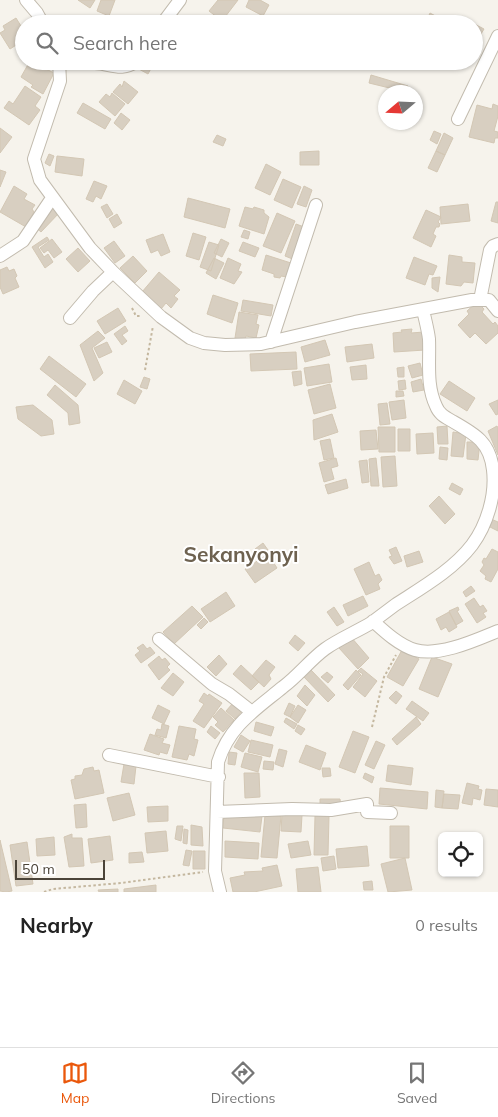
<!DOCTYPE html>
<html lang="en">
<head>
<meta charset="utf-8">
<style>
	:root { --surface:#fff; --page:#f2f2f2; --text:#222; --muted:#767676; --line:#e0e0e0; --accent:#ea580c }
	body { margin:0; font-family:Mulish,sans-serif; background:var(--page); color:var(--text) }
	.controls { position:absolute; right:15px; bottom:15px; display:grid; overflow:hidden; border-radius:8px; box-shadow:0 1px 4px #0004 }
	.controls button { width:45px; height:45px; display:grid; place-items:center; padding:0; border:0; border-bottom:1px solid var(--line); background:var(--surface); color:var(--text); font:25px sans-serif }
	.compass { position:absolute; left:378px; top:85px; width:45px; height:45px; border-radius:50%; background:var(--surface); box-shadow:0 1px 4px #0004; rotate:251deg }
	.scale { position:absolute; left:15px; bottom:12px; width:90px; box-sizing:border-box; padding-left:5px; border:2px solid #4b4439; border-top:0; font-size:14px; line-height:18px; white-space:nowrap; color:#4b4439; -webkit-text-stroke:4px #fff; paint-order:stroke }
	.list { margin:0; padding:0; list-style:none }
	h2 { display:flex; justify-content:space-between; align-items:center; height:65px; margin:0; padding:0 20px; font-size:21px }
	h2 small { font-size:16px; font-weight:400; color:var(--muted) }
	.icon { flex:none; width:28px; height:28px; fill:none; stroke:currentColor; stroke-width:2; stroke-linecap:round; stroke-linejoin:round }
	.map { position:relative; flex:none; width:498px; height:892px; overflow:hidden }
	.search { position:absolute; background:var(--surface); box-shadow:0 1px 4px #0004; left:15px; right:15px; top:15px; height:55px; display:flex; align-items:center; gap:12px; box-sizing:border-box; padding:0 18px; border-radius:28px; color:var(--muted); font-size:19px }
	.sheet { height:155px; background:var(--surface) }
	nav { display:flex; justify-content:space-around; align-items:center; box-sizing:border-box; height:70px; border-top:1px solid var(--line); background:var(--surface); font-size:14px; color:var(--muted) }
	nav a { display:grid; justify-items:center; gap:2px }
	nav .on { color:var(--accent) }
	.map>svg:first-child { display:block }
	.building { fill:#d8cfc1; stroke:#d3c7b4 }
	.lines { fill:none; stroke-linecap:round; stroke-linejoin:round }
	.minor-casing { stroke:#c2bbae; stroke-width:14 }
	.path { stroke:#c4b79f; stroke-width:2; stroke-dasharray:2.5 2.5; stroke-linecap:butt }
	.minor { stroke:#fff; stroke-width:12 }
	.labels { text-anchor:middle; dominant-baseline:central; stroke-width:4; stroke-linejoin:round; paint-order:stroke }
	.quarter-label { font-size:21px; font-weight:bold; fill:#6e6250; stroke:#fff }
</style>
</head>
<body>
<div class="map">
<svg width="498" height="892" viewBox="0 0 498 892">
	<rect width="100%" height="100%" fill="#f6f3ec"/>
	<path class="building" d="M 78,0 L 95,0 L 90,8 Z
		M 101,0 L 115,0 L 109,16 L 97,11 Z
		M 218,0 L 238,0 L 222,21 L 209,11 Z
		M 249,0 L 260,0 L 269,5 L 263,16 L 246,7 Z
		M 430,13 L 450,24 L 425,24 Z
		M 16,18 L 21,26 L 24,24 L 24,40 L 10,49 L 0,33 L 5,30 L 3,26 Z
		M 463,18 L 484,29 L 478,39 L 474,37 L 474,24 L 460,24 Z
		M 30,61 L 54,73 L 43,94 L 31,87 L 33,85 L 21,77 Z
		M 140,61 L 155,61 L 148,74 L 137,68 Z
		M 371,75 L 408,86 L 406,92 L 369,83 Z
		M 124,81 L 138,92 L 128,104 L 113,92 L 120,84 L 122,87 Z
		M 25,86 L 41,97 L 35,106 L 40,110 L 29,125 L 4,108 L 9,101 L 13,104 Z
		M 112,93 L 125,104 L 115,116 L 99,102 L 106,94 L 110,97 Z
		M 83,103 L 111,119 L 105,129 L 77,113 Z
		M 493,104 L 498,106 L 498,116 L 494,131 L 498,132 L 498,138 L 495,138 L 494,143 L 469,137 L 477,105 L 492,109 Z
		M 121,113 L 130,120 L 122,130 L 114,123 Z
		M 0,128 L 12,137 L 0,153 Z
		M 434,131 L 441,134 L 437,144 L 430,140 Z
		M 444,133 L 453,138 L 445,155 L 436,151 Z
		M 217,135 L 226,139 L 223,146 L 213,142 Z
		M 319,151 L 319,165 L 300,165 L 300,152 Z
		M 436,151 L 445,155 L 437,172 L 428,168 Z
		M 49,154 L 54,156 L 50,166 L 45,163 Z
		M 57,156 L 84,159 L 82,176 L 55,172 Z
		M 266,164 L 281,172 L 270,195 L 255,188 Z
		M 0,170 L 6,172 L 0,187 Z
		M 283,179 L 301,187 L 292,208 L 274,200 Z
		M 94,181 L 107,186 L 101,199 L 96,196 L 93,202 L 86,199 Z
		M 14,186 L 27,194 L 24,199 L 35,205 L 32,209 L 34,212 L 26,227 L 0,212 Z
		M 304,186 L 312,190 L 306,207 L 297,204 Z
		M 188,198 L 230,209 L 225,228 L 184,217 Z
		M 496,202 L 498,202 L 498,223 L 491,221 Z
		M 107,204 L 113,214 L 107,218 L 101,207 Z
		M 468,204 L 470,221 L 441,224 L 440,207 Z
		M 53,205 L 60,212 L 41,232 L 34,226 Z
		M 245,207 L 253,209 L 254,207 L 264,210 L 264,213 L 269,217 L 264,234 L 239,226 Z
		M 426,210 L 441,217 L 438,222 L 440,224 L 439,227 L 436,227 L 433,234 L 436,236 L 431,247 L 413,238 Z
		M 277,213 L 295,221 L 281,253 L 263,246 Z
		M 117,214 L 122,223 L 114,228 L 109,219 Z
		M 296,224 L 307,228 L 295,260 L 285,256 Z
		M 244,230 L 250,232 L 248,239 L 241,237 Z
		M 193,233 L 206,237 L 199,260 L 186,256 Z
		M 163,234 L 170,252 L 161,256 L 158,250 L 151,253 L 146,240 Z
		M 47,237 L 49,240 L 38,247 L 44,257 L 48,254 L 53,262 L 45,268 L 32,247 Z
		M 52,239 L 62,252 L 54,258 L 48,250 L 44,253 L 40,248 Z
		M 221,239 L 229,243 L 222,257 L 214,253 Z
		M 114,241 L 125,256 L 115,263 L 104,248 Z
		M 209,242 L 219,245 L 211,271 L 200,267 Z
		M 243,242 L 259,248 L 255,257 L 239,251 Z
		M 78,248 L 90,261 L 78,272 L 66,259 Z
		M 266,255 L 291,263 L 287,277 L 281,276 L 280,278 L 274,277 L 274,274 L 262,270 Z
		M 449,255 L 462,257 L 462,262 L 475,263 L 473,283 L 464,282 L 461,286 L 446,284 Z
		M 133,256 L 147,271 L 135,283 L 120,268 Z
		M 414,257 L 437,266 L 433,275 L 429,274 L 425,285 L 406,278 Z
		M 214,258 L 224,263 L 216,279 L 206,273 Z
		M 228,258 L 241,264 L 238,271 L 242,272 L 234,284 L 220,278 Z
		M 7,267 L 9,271 L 14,269 L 17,276 L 15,278 L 19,287 L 3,294 L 0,287 L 0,270 Z
		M 159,272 L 180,290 L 174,296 L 178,299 L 171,308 L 166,303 L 161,309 L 142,292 Z
		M 440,277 L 438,292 L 432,288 L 432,278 Z
		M 213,295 L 238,303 L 232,323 L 207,314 Z
		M 243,300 L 273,305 L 271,316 L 241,311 Z
		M 477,302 L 484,309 L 482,312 L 493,324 L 495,322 L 498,326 L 498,333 L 486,344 L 475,333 L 470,338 L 458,325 L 469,314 L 467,311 Z
		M 118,308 L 126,321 L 105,334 L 97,321 Z
		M 239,312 L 258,315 L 256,324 L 259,325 L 256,338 L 246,336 L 245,340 L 235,338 Z
		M 125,326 L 128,331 L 122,335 L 127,341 L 122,345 L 114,334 Z
		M 412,329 L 411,333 L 424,332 L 425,350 L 394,352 L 393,333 L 402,332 L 401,330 Z
		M 98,331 L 105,338 L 92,348 L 103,373 L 94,381 L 80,345 Z
		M 325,340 L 330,355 L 305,362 L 301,347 Z
		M 107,342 L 112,352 L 99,358 L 94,348 Z
		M 372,344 L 374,358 L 347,362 L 345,347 Z
		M 296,352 L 297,369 L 251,371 L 250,354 Z
		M 49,356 L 86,384 L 76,397 L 40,369 Z
		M 420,363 L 423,375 L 412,378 L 408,366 Z
		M 329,364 L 332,382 L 307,386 L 304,368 Z
		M 366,365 L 367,379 L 352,380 L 350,367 Z
		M 404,367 L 404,377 L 398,377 L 397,368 Z
		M 301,371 L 302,384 L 294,386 L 292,372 Z
		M 144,377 L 150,379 L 147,389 L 140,387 Z
		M 421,379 L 424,390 L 413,392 L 411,382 Z
		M 124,380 L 142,391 L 135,404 L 117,394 Z
		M 405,380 L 406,389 L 399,390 L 398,381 Z
		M 449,381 L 475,398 L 467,411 L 440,394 Z
		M 330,384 L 336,408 L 314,414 L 308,390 Z
		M 55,385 L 78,405 L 80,423 L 69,425 L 68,413 L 47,395 Z
		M 396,391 L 403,391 L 404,396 L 396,397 Z
		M 404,400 L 406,418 L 392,420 L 389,402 Z
		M 498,400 L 498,414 L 496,415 L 489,404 Z
		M 387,403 L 390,424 L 380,425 L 378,404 Z
		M 33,405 L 52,420 L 54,434 L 41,436 L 18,419 L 16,407 Z
		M 332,414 L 338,432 L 314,440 L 313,420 Z
		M 447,426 L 448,444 L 438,444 L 437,427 Z
		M 497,426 L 498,428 L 498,455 L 488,431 Z
		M 378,427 L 395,427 L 395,452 L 379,452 Z
		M 398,429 L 410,429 L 410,451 L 398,451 Z
		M 376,430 L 378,449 L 361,450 L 360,431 Z
		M 453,432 L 466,434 L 463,457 L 451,456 Z
		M 433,433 L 434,453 L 417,454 L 416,434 Z
		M 330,439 L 334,458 L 324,460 L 320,441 Z
		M 467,442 L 480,442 L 478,460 L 467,459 Z
		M 440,447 L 448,448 L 447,460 L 439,459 Z
		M 395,456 L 397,486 L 383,487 L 381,457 Z
		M 336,458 L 338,466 L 331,468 L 334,479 L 324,482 L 319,463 Z
		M 376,458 L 379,486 L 371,486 L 369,459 Z
		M 367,460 L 369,482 L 362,483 L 359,461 Z
		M 346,479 L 348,488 L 328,494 L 325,485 Z
		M 452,483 L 463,489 L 460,495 L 449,489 Z
		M 439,496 L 455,514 L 445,524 L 429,506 Z
		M 491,519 L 498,522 L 498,531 L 488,526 Z
		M 263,543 L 268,550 L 260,556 L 255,549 Z
		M 396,547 L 402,561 L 394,564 L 389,557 L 392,556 L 389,550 Z
		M 492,549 L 498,552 L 498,569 L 491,582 L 485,579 L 486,576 L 480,571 L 484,565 L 482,562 L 484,558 L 486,559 Z
		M 419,551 L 423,562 L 407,567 L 404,556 Z
		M 268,554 L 277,568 L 255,583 L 245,569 Z
		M 369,562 L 375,576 L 379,574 L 382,580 L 378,584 L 380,589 L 366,595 L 354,569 Z
		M 471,586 L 475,591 L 466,597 L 463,592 Z
		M 226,592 L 235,606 L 210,622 L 201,609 Z
		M 363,596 L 368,606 L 348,616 L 343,605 Z
		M 474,598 L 480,607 L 483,605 L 487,611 L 483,613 L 486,617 L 477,623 L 465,604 Z
		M 192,606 L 203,617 L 174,644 L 163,632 Z
		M 334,607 L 344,622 L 337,626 L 327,612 Z
		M 458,607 L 459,610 L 457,611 L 463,621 L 456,625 L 449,611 Z
		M 449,612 L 457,627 L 449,632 L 446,627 L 441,630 L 436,619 Z
		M 204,618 L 208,622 L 201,629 L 197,625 Z
		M 295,635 L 305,643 L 298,651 L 289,643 Z
		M 351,637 L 369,658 L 358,669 L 339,648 Z
		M 143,644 L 147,649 L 150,647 L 155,653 L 141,663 L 135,655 L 140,651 L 137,648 Z
		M 402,650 L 419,659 L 403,686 L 387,677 Z
		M 219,655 L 227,664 L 216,676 L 207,667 Z
		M 159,656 L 162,660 L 165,658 L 170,664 L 167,667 L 170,670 L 159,680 L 148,665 Z
		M 432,657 L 452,664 L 438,697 L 419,689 Z
		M 266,660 L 275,667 L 269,675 L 271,679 L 264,687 L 252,676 Z
		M 241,665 L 259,682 L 251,690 L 233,674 Z
		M 361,668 L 377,681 L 365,697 L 353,687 L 363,674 L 358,671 Z
		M 311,670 L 335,695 L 328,702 L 304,677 Z
		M 356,670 L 361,675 L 348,690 L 343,685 Z
		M 327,672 L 333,677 L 328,683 L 321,677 Z
		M 173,673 L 184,682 L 173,696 L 161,688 Z
		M 305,685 L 315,695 L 307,706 L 297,696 Z
		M 396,691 L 402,696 L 396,704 L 389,698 Z
		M 204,693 L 208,696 L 209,694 L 222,703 L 204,728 L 193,721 L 204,704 L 199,701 Z
		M 412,701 L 429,713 L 423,721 L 406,709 Z
		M 233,703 L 242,711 L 235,719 L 226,711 Z
		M 289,703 L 295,706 L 290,717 L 284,714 Z
		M 158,705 L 170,711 L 164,724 L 152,718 Z
		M 298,705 L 306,710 L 298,723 L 290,717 Z
		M 221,708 L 234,720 L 223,732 L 215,725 L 218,722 L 213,717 Z
		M 416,717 L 421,724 L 397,745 L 392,739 Z
		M 286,718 L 297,724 L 294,729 L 284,722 Z
		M 256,722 L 274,727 L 271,736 L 254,731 Z
		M 162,724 L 169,726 L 166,738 L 155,735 L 157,729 L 161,730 Z
		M 298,725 L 305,729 L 301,735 L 295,731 Z
		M 179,726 L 196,729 L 194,739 L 198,740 L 194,756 L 189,754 L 187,760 L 172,757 Z
		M 211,726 L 220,733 L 215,739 L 207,732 Z
		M 353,731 L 369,737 L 355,773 L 339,767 Z
		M 150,734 L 164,739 L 162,743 L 170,745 L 167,754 L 160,752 L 159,755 L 144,750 Z
		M 241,735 L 250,741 L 243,752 L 234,747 Z
		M 251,740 L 273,745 L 270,757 L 248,752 Z
		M 376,741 L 385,745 L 374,769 L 365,765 Z
		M 306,745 L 326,753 L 320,770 L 299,762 Z
		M 279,749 L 287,751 L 283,767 L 275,764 Z
		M 229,752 L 237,753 L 235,765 L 228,764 Z
		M 245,753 L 262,757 L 258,772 L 241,767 Z
		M 264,761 L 274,762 L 273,770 L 263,769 Z
		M 124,764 L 136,766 L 134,784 L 121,782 Z
		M 388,765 L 413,768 L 411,785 L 386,781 Z
		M 93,767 L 94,771 L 99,770 L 104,793 L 75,799 L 71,780 L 75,779 L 75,776 L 82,775 L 84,769 Z
		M 322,768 L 330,768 L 331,776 L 323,777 Z
		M 244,773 L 259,773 L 260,797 L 245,798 Z
		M 365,773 L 374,777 L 372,783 L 363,778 Z
		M 467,783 L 479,786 L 478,789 L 482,790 L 480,800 L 473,798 L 472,805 L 462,803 Z
		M 380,788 L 428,792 L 427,809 L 379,804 Z
		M 486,789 L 498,790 L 498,807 L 484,805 Z
		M 436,790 L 444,791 L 442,808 L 435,807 Z
		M 129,793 L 135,815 L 113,821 L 107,798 Z
		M 444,794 L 460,795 L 458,809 L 442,808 Z
		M 320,799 L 340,799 L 341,806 L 320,806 Z
		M 86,804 L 87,827 L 76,828 L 74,805 Z
		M 168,806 L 168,821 L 148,822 L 147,807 Z
		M 224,813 L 262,816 L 260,832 L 223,828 Z
		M 282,814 L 302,815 L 301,832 L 281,831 Z
		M 265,815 L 281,816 L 277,858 L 261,857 Z
		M 315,816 L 329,816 L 328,855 L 314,855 Z
		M 191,825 L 202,827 L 203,846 L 191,845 Z
		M 177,826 L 183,826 L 181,841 L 175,839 Z
		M 390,826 L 409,826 L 409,858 L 390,858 Z
		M 184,829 L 188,830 L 187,844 L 183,843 Z
		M 166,831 L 168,851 L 147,853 L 145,833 Z
		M 72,834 L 72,838 L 82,838 L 84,866 L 69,867 L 64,837 Z
		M 110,836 L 113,860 L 91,863 L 88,839 Z
		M 54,837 L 55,855 L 37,856 L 36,839 Z
		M 0,840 L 12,891 L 6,892 L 0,891 Z
		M 225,841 L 259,843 L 258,859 L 225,857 Z
		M 308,841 L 311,855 L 291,858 L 288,844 Z
		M 27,842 L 33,884 L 16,886 L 10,845 Z
		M 367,846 L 369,866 L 338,868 L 336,849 Z
		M 186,850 L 192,851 L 189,866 L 183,865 Z
		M 193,851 L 205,851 L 205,869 L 193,869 Z
		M 142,852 L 144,862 L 129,863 L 129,853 Z
		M 334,856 L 336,869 L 323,871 L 321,858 Z
		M 405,858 L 412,890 L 388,892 L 381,864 Z
		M 277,865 L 282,886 L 254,892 L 233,892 L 230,878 L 245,875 L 244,872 L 263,871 L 262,868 Z
		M 318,867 L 321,892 L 298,892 L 296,869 Z
		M 372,881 L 373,890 L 364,890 L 363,882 Z
		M 156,885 L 156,892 L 124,892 L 124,889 Z
		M 118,889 L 118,892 L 99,892 L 98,890 Z"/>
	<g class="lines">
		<defs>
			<path id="minor" d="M 26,0 L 37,13 L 43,24
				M 162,24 L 180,0
				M 59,61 L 60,81 L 34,159 L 40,180 L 90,248 L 113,272 L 161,317 L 190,338 L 204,343 L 225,345 L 261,344 L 355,322 L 472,300 L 489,300 L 498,311
				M 60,62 C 71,63 83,63 95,63 C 112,64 121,72 137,61
				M 458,119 L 498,36
				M 0,256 L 23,241 L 52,198
				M 480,300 L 490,250 L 493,246 L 498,244
				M 70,318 L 93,291 L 113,272
				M 271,342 L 316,205
				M 373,621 C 385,632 399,645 415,650 C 439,657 476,640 498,631
				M 159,639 L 212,684 L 229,694 L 252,712
				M 109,755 L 219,777
				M 217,812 L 292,809 L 331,810 L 367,804 L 367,812 L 391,813
				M 220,892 L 215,871 L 218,762 C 229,726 255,710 283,687 C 298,676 310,660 325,649 C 339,639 356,632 371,623 C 379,617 387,611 395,605 C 421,588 453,570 472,545 C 487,525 496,495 493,470 C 490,442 475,434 452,421 C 445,417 439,414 436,406 C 426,385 430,362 429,339 C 428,330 425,319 423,310"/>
		</defs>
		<use href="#minor" class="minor-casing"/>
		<path class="path" d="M 132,308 L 136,316 L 142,316
			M 145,370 L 153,326
			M 372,727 L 384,677 L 396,655
			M 44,892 L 53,889 L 121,883 L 203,872"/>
		<use href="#minor" class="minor"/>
	</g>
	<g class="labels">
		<g class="quarter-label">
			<text x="241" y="554">Sekanyonyi</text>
		</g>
	</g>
</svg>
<div class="controls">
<button><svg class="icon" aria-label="locate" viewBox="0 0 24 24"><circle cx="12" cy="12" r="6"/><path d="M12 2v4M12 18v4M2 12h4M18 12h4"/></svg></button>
</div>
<svg class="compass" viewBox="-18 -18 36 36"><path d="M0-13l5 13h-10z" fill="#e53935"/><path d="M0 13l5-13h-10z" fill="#767676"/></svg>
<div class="scale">50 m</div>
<div class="search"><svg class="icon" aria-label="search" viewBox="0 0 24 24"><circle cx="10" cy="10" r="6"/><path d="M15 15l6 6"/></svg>Search here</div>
</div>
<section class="sheet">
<h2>Nearby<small>0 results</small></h2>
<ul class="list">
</ul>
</section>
<nav>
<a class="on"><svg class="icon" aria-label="map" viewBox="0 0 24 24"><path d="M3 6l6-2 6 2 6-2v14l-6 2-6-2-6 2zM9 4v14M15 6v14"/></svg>Map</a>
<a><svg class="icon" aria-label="directions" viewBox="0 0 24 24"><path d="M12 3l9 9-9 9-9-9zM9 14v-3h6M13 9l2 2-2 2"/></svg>Directions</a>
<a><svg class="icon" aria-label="saved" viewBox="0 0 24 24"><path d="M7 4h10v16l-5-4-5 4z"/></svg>Saved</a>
</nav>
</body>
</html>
